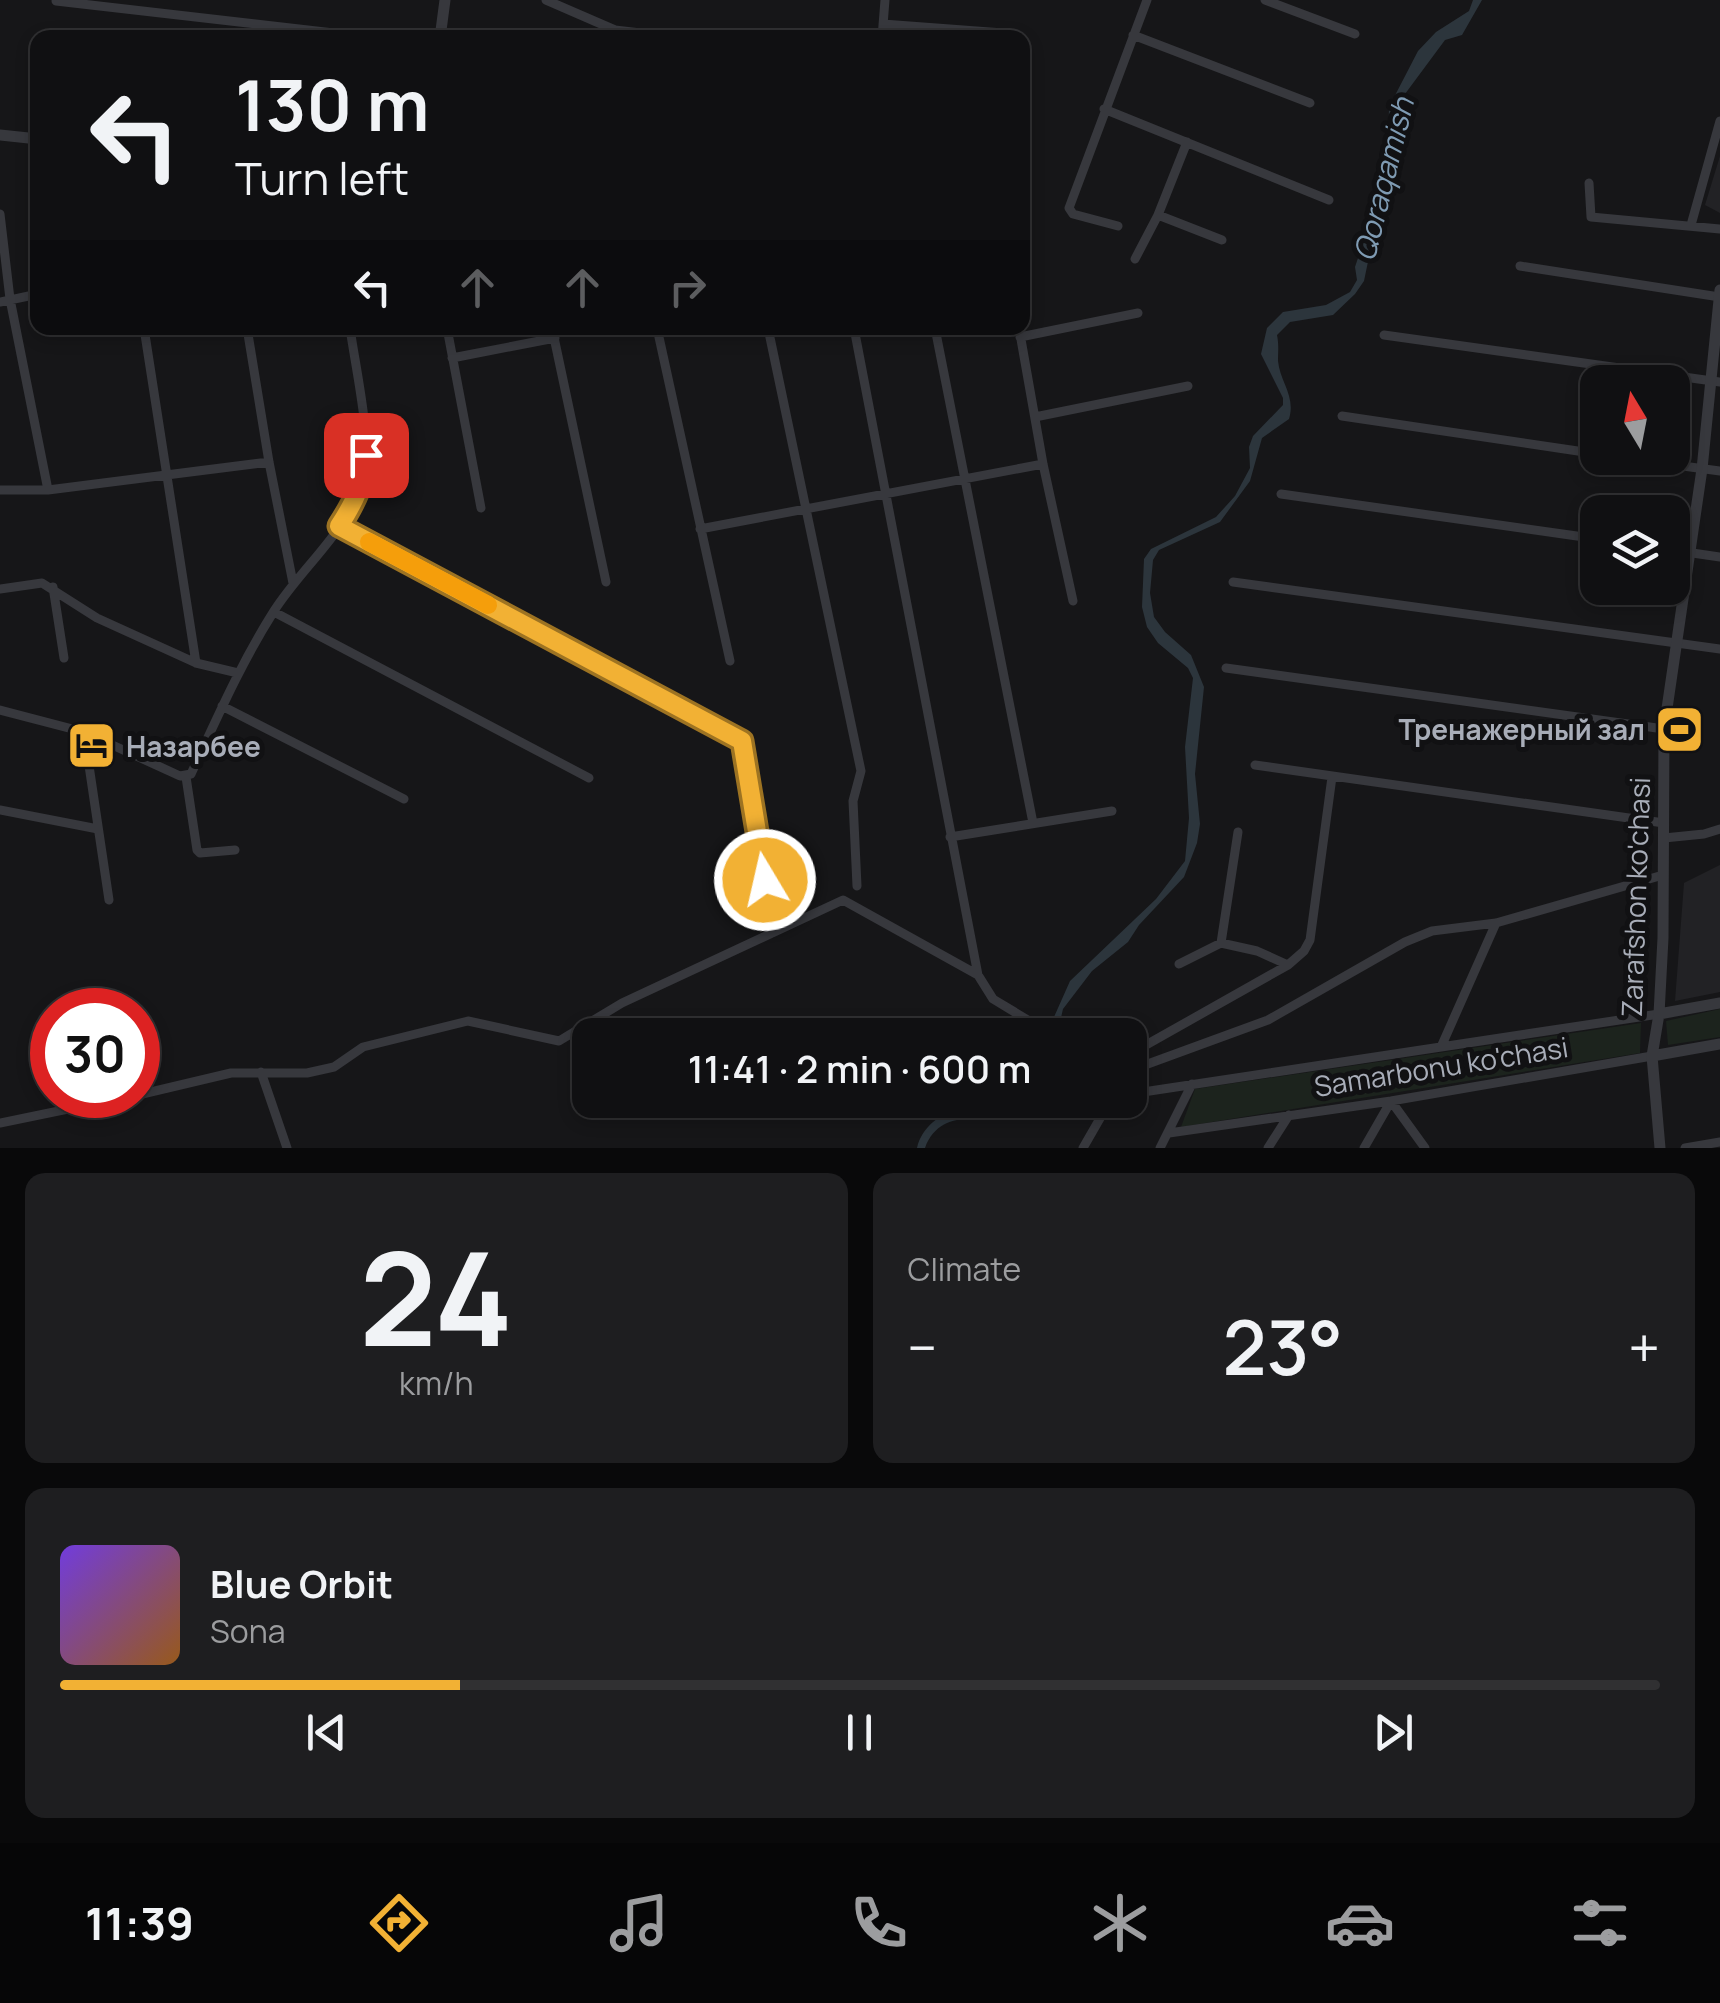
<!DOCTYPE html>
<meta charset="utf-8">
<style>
body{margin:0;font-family:Manrope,sans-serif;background:#1e1e20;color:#f1f3f6;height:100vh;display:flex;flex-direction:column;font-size:38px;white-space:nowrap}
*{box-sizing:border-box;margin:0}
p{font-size:32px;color:#9c9d9f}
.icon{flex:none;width:55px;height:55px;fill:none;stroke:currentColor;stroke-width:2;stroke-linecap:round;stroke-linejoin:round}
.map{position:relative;height:1148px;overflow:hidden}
.panel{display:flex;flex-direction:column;gap:25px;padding:25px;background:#09090a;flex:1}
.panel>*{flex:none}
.guide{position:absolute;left:30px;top:30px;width:1000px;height:305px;border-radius:20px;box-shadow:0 5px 15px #0003,0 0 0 2px #303032;background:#101012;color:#f1f3f6;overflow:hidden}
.needle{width:65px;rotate:350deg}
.fabs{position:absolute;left:1580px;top:365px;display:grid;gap:20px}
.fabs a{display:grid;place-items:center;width:110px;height:110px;border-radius:20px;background:#101012;box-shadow:0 5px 15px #0003,0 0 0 2px #303032;font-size:50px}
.speed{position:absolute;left:30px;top:988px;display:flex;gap:20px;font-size:50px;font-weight:700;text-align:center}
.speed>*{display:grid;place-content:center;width:130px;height:130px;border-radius:50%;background:#101012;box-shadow:0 5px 15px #0003,0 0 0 2px #303032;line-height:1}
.speed .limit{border:15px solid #d22;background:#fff;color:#111}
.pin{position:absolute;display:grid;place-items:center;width:85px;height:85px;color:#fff;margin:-42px;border-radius:20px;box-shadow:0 5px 15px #0006}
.me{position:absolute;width:110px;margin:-55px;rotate:351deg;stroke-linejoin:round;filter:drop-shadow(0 0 8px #0008)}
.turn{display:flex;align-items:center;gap:35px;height:210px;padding:0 40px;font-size:45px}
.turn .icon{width:130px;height:130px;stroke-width:2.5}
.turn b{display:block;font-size:70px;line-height:85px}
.lanes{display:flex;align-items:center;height:95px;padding:0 40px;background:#0003;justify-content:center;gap:50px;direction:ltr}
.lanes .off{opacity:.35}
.big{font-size:75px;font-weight:600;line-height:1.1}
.panel .tile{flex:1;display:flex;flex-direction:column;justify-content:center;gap:15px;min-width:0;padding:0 35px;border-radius:20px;background:#1e1e20}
.panel .dial{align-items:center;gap:0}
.dial b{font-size:130px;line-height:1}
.song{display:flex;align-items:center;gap:30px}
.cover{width:120px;height:120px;border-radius:15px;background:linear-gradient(135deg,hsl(260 70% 55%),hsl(30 70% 35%))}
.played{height:10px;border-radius:5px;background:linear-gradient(90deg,#f2b134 25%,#303032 25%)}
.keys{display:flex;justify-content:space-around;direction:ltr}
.heat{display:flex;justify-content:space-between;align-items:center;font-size:55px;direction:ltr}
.panel .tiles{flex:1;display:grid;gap:25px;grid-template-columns:1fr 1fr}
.tile:last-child{grid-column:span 2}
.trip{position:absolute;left:572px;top:1018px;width:575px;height:100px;border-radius:20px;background:#101012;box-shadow:0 5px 15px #0003,0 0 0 2px #303032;font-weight:600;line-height:100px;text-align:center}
.menu{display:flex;height:160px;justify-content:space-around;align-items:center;background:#060607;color:#9c9d9f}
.menu .icon{width:70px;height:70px}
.menu .active{color:#f2b134}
.menu b{font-size:45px;color:#f1f3f6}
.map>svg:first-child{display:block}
.built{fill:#222225}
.green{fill:#1c231d}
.water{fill:#2c353c}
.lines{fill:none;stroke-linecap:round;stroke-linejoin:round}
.minor{stroke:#37383d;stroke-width:9}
.tertiary{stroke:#37383d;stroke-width:11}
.route-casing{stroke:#9d7322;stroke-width:25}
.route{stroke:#f2b134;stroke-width:18}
.slow{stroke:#f59e0b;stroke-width:18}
.labels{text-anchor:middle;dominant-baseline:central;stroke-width:10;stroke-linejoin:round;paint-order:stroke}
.poi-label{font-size:28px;font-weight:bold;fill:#a8adb8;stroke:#111113;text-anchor:end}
.street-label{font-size:28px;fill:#a8adb8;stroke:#111113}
.water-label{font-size:30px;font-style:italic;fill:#7f9bb3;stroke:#111113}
</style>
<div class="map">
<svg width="1720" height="1148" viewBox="0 0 1720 1148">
<rect width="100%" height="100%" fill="#161618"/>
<!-- built -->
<path class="built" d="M1720,156V213L1705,205Z
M1720,865V992L1675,1001L1684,883Z"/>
<!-- green -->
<path class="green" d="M1720,1009V1037L1668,1045L1666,1021Z
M1641,1023L1640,1053L1181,1127L1195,1089Z"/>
<!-- water -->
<path class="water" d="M1473,0H1482L1462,35L1445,40L1405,94L1399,110L1390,173L1384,191L1378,239L1370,252L1364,281L1355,294L1333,315L1290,322L1277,335C1279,345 1278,351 1278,361C1280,382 1296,396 1289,419L1262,438L1250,481L1220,522L1159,550L1153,560L1150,593L1154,617L1165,632L1191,655L1204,687L1195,774L1200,824L1197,843L1184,877L1139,925L1128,942L1092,971L1063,1009L1057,1035H1046L1070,981L1156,899L1185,861L1189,818L1185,747L1193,678L1188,668L1158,643L1147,627L1142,607L1144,559L1151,549L1216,517L1235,496L1250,468L1249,447L1253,436L1283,405V398L1261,354L1267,328L1283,312L1326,305L1350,292L1357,280L1355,267L1363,243L1370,237L1375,223L1376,195L1388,150L1389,107L1418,51L1436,32L1469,11Z
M1022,1100C1000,1134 944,1098 925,1148H917C928,1105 985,1100 1022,1100Z"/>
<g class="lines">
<!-- minor -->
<path class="minor" d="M546,0L615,30L683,38
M1265,0L1355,34
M56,1L377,38
M883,24L1003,33
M1133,35L1310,103
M882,38L885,0
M1104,109L1329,200
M1187,142L1158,215L1222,240
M1589,183L1591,217L1720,229
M0,214L10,299L48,490
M1691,225L1720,121
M1118,226L1073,214L1069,208L1147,0
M1135,259L1158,215
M1520,266L1720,297
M0,302L38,294
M144,328L196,663
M247,328L269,462L293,583
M447,328L481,508
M552,328L606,582
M657,328L730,661
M768,328L861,771L853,801L857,886
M854,328L978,975
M935,328L1033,823
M1019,328L1043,464L1073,601
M1384,335L1720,382
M1020,337L1138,313
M452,358L555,338
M1342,416L1598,454
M1035,417L1188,386
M1624,458L1720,471
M0,490H48L269,462
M1281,494L1598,539
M339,526L742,741L772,933
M700,529L1043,464
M1672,550L1720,557
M1233,582L1720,649
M53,587L64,658
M0,589L42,583L97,618L196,663L238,673
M274,612L589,778
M1226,668L1664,729
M222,706L404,799
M0,710L84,732L180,776L191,774C217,718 241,663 274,611C302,567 349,530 364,479C373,445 355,365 350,328
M84,732L109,900
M1255,765L1664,823
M186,777L197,850L200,853L235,850
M0,810L98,829
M950,837L1112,811
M1664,838L1704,834L1720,829
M1221,943L1238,832
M1179,964L1221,943L1257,951L1288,965
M1441,1047L1496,923
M1130,1054L1288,965L1304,951L1310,940L1332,777
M261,1072L287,1148
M1130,1078L1145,1065L1268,1020L1405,942L1432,931L1496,923L1663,875
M1130,1094L1659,1014
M138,1095L231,1073H307L334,1067L363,1047L468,1021L559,1041L622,1003L843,900L978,975L993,999L1031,1022
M0,1123L136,1095
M1169,1133L1391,1101L1652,1056
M1083,1148L1110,1101L1114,1100
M1160,1148L1192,1084
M1268,1148L1289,1115
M1364,1148L1391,1101L1425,1148
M1685,1148L1720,1142"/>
<!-- tertiary -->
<path class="tertiary" d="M440,38L445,0
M0,135L38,139
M1659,1014L1720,1003
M1652,1056L1720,1044
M1660,1148L1652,1056L1659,1014L1663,938L1664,729L1702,469L1720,290"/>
</g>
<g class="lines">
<defs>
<path id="route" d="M366,455C364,483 354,503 339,526L742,741L765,880"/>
</defs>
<!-- route casing -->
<use href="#route" class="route-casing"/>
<!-- route -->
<use href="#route" class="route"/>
<!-- slow -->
<path class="slow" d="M369,542L488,605"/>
</g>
<!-- icons -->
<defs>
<symbol id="stadium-square" viewBox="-11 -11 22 22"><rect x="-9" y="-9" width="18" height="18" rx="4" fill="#f2b134" stroke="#111113"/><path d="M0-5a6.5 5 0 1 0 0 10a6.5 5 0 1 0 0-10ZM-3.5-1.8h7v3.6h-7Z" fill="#111"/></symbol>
<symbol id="hotel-square" viewBox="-11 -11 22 22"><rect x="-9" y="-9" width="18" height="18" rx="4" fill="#f2b134" stroke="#111113"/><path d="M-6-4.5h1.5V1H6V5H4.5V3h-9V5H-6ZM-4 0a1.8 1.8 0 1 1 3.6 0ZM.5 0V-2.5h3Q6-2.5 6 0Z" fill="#111"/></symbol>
</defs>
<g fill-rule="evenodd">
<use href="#stadium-square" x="1652" y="702" width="55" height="55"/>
<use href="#hotel-square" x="64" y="718" width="55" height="55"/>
</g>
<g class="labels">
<!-- poi labels -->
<g class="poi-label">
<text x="1645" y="729">Тренажерный зал</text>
<text x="126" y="746" text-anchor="start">Назарбее</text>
</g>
<!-- street labels -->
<g class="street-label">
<text transform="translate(1635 897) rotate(-88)">Zarafshon ko'chasi</text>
<text transform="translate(1441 1066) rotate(-9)">Samarbonu ko'chasi</text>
</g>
<!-- water labels -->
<g class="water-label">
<text transform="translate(1383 179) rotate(-76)">Qoraqamish</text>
</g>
</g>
</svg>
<div class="fabs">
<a><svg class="needle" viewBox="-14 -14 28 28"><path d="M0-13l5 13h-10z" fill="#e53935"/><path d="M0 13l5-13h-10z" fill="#9c9d9f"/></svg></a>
<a><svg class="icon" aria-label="layers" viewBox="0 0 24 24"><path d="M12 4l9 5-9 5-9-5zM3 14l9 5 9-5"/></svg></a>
</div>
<div class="speed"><div class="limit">30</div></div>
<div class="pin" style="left:366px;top:455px;background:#d93025"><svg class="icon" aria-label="arrive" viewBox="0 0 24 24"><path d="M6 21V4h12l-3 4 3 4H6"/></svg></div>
<svg class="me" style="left:765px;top:880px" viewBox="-20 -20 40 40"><circle r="17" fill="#f2b134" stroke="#fff" stroke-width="3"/><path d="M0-11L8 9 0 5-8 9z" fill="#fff"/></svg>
<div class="trip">11:41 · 2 min · 600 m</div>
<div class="guide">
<div class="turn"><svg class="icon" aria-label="left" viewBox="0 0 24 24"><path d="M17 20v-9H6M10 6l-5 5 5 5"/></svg><div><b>130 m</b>Turn left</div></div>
<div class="lanes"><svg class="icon" aria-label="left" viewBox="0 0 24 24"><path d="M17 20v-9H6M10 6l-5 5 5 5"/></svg><svg class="icon off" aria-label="ahead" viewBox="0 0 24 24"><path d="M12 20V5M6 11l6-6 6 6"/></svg><svg class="icon off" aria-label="ahead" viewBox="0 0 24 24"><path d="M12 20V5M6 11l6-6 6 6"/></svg><svg class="icon off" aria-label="right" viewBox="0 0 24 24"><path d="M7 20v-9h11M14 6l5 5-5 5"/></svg></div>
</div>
</div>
<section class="panel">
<div class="tiles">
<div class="tile dial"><b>24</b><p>km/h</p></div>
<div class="tile"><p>Climate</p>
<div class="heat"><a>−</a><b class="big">23°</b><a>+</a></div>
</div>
<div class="tile">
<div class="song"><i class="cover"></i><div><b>Blue Orbit</b><p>Sona</p></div></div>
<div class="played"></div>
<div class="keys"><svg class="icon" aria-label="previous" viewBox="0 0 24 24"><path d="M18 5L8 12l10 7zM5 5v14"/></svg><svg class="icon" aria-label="pause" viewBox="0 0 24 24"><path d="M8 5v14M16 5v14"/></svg><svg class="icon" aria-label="next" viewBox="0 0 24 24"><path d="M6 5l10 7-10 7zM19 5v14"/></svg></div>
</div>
</div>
</section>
<nav class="menu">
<b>11:39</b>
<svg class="icon active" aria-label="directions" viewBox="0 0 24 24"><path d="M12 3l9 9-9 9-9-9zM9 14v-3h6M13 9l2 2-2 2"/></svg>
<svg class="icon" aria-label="music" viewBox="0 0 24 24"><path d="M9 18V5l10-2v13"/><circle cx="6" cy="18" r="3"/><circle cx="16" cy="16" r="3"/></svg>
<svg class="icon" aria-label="phone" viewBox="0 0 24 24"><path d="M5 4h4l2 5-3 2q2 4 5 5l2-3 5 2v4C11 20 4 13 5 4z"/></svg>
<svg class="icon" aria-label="climate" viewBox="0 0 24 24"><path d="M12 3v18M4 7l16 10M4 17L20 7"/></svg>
<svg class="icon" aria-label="car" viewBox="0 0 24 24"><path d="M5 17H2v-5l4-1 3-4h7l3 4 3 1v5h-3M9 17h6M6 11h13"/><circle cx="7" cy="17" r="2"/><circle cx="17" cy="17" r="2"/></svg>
<svg class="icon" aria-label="filters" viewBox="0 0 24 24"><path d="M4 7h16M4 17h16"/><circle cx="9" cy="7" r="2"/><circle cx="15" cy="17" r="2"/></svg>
</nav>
